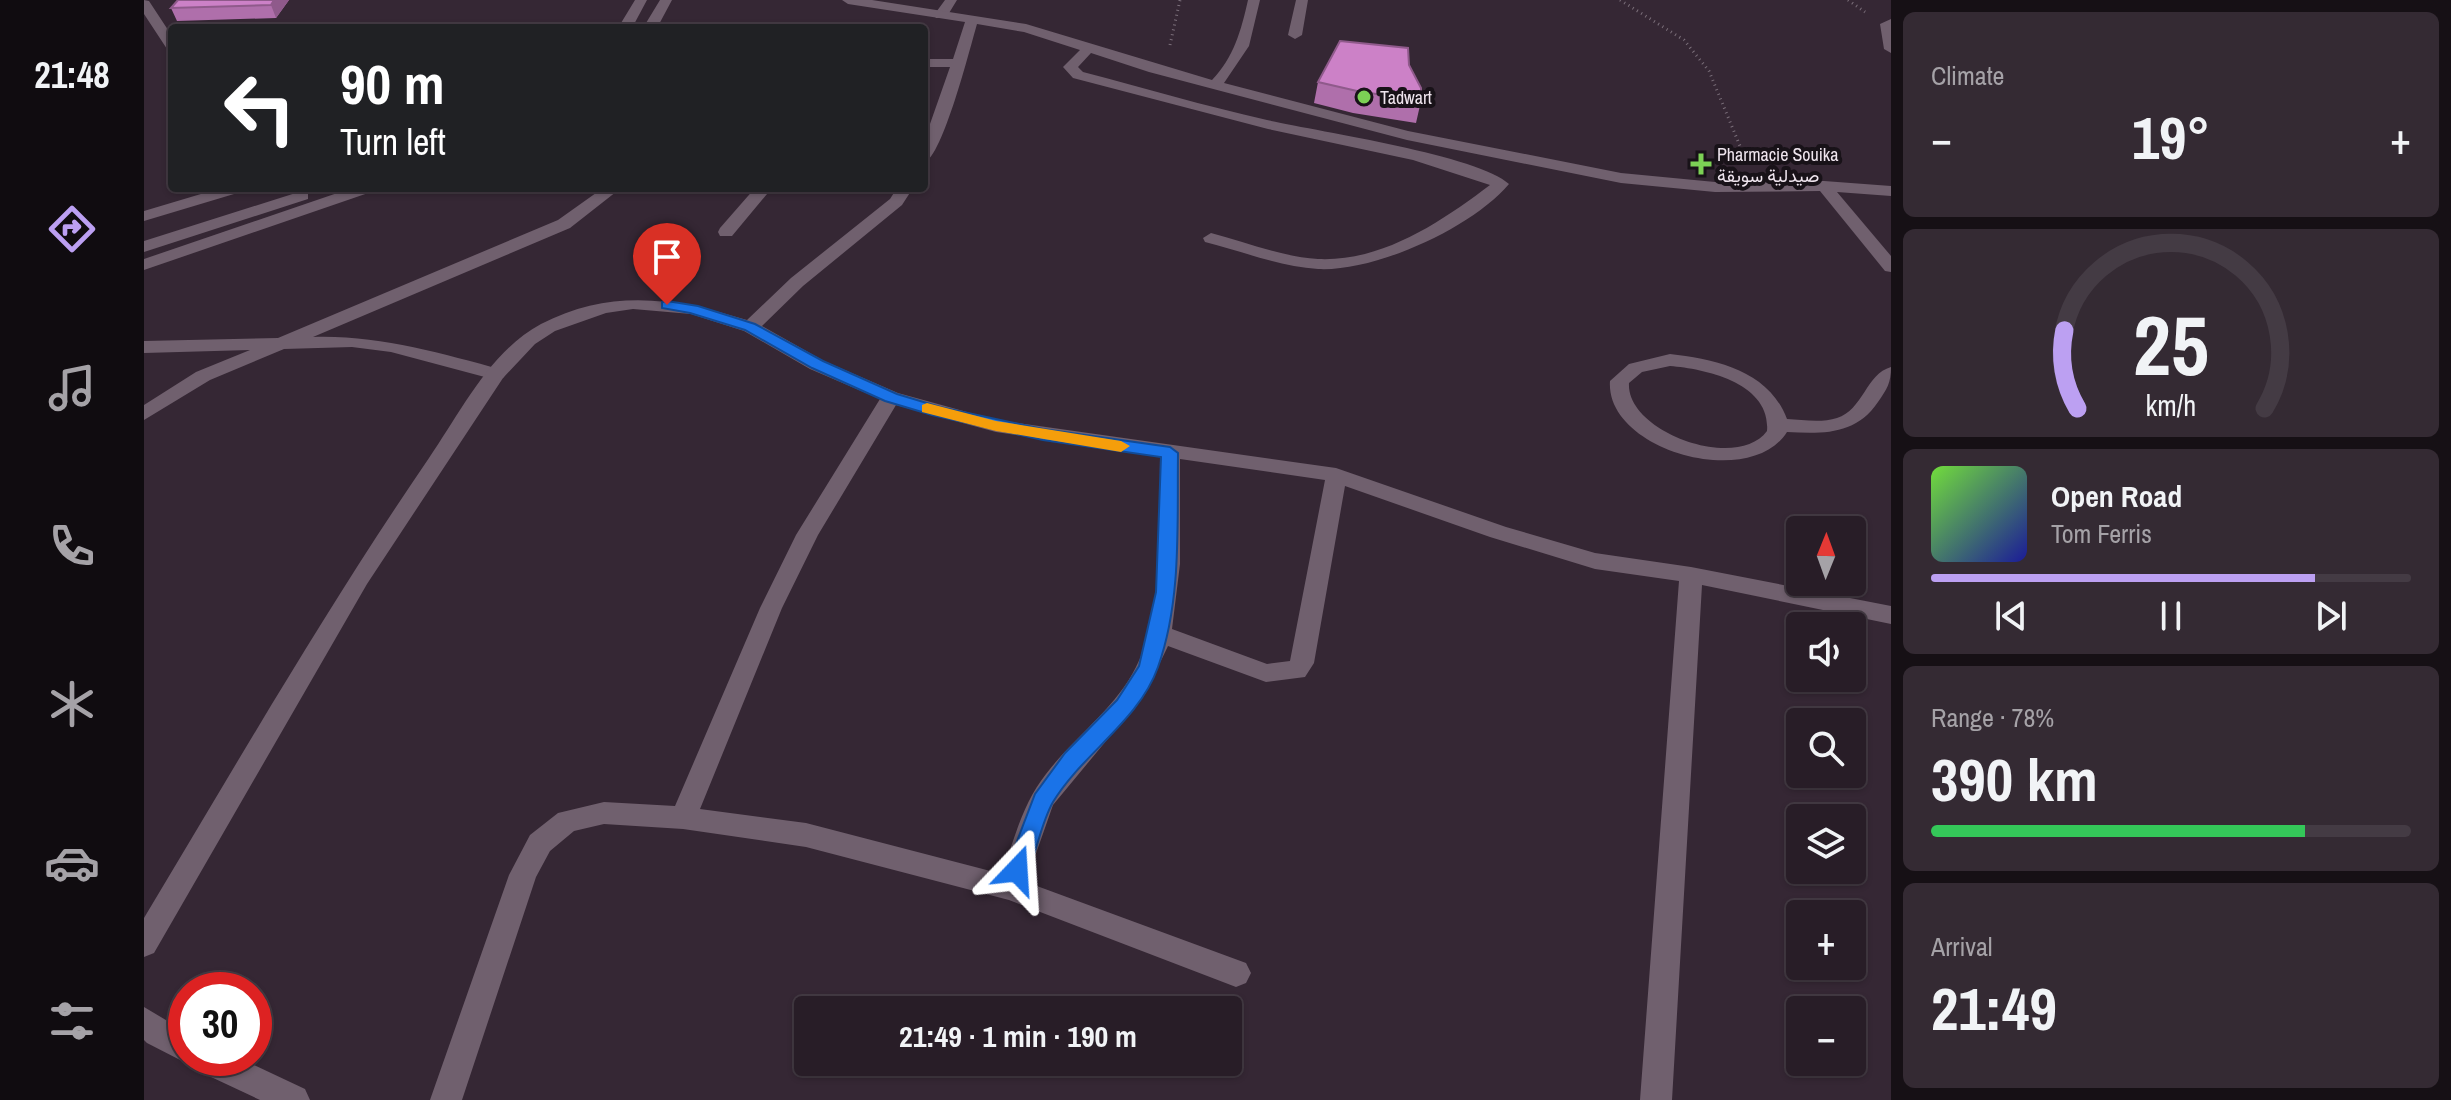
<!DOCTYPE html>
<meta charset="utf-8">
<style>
body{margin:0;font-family:"Archivo Narrow",Vazirmatn,sans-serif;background:#342a33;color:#f1f3f6;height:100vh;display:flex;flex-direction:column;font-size:30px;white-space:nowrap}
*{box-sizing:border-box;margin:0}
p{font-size:26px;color:#a5a2a7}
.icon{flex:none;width:44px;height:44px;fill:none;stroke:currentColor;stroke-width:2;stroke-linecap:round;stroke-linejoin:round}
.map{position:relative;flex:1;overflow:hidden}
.side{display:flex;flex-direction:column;gap:12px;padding:12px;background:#161015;width:560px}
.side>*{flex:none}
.guide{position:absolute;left:24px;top:24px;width:760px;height:168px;border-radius:8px;box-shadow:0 2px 6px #0004,0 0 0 2px #443b44;background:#202124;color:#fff;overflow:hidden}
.needle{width:52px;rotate:1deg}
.tools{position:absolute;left:1642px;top:516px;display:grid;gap:16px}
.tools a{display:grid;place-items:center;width:80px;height:80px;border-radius:8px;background:#281d27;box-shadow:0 2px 6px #0004,0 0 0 2px #443b44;font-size:40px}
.speed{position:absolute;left:24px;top:972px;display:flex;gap:16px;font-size:40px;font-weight:700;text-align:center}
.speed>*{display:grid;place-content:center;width:104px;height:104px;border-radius:50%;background:#281d27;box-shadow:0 2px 6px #0004,0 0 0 2px #443b44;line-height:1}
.speed .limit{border:12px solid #d22;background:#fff;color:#111}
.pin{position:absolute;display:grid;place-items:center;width:68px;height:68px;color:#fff;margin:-82px -34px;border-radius:50% 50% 50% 0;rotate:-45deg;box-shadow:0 0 8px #0007}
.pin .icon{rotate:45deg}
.me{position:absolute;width:88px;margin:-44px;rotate:20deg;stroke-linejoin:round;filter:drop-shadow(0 0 6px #0008)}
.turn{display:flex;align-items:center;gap:28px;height:168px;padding:0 40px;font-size:36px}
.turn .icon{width:104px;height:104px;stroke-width:2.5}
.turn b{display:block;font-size:56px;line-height:68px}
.big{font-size:60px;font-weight:800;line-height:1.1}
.side .card{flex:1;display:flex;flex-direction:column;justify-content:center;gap:12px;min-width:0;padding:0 28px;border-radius:12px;background:#342a33}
.side .dial{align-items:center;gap:0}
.dial svg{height:208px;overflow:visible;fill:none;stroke:#443b44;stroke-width:7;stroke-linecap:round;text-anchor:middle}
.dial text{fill:#f1f3f6;stroke:none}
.song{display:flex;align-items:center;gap:24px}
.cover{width:96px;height:96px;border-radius:12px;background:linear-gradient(135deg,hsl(100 70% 55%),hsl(240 70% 35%))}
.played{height:8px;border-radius:4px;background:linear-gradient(90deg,#bca0f2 80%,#443b44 80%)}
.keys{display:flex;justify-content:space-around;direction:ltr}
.heat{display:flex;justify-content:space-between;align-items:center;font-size:44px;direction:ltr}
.charge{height:12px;border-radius:6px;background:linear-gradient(90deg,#34c759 78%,#443b44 0)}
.trip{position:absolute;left:650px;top:996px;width:448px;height:80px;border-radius:8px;background:#281d27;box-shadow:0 2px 6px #0004,0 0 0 2px #443b44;font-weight:800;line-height:80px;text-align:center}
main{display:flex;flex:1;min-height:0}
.tab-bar{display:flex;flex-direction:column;width:144px;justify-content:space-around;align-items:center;background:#100c10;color:#a5a2a7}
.tab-bar .icon{width:56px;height:56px}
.tab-bar .on{color:#bca0f2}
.tab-bar b{font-size:36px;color:#f1f3f6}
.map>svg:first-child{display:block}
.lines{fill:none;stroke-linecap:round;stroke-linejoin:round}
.path{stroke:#7b6f7a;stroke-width:3;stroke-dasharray:1 4;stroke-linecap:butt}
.service{fill:#70606e;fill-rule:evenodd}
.minor{fill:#70606e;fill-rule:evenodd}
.wall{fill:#af6fab}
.shaded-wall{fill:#8f5a8b}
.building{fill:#cc81c7;stroke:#8f5a8b;stroke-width:2}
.route{fill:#1a73e8;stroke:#114b97;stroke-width:2}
.slow{fill:#f59e0b}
.poi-dot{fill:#7cd155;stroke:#181218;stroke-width:3}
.labels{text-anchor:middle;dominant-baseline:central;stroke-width:8;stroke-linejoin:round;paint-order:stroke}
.far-poi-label{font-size:18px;fill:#efe5ee;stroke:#181218;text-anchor:start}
</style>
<main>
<nav class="tab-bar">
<b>21:48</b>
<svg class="icon on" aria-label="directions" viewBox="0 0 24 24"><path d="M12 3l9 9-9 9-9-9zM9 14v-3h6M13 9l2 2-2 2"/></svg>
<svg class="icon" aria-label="music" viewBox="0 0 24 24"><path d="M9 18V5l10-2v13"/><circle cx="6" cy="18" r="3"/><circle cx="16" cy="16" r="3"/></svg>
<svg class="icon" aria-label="phone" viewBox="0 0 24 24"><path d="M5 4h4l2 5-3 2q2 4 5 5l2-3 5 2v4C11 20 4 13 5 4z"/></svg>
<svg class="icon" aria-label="climate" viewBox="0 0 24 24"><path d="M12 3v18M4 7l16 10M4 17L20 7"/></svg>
<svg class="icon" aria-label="car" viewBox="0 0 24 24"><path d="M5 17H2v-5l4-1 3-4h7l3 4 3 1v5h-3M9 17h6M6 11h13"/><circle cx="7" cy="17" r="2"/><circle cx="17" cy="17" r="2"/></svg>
<svg class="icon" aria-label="filters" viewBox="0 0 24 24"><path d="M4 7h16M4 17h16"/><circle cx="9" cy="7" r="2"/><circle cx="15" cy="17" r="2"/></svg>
</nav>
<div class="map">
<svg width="1747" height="1100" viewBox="0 0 1747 1100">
<rect width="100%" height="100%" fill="#352734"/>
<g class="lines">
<!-- path -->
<path class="path" d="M1476,0L1540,40L1565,71L1603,163
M1704,0L1721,12
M1026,45L1036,0"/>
<!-- service -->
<path class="service" d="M801,0H813L802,18H792L790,15Z
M1152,0H1164L1158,35L1151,39L1144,35Z
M459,188H477L426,228L169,337C235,335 295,353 359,370L362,374L359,378L352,380L247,352L208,347L140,349L66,380L0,420V405L52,372L106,350L0,353V341L134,338L414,220Z
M1526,354C1572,359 1625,371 1643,419C1659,420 1678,423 1693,418C1719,410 1722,374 1747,367C1747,383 1743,389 1734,402C1712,435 1679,434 1643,432C1606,491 1461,450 1466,381L1485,364ZM1526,366C1562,369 1627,383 1623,431C1593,472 1482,432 1485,383L1498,372Z"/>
<!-- minor -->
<path class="minor" d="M0,0L5,1L28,36V50L23,49L0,14Z
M491,0H503L488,28H474Z
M516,0H528L513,28H499Z
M698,0H728L882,24L1068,80C1090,57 1097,31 1104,0H1116L1105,46L1080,83L1264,131L1477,173L1571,182L1680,181L1747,186V196L1693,192L1747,256V272L1741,271L1676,191L1571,192L1477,183L1263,140L1005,72L947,53L934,67L939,72C1000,88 1061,106 1123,120C1171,131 1335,155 1365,184C1328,228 1231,272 1174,269C1136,267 1098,251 1061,242L1059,238L1067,233C1102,242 1138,257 1174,259C1238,262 1297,222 1346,185L1269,160L1124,129L929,78L919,67L936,50L880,32L833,24C826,48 799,156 780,163V141L806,67H780V59H809L821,22L704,4Z
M1747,19V53L1740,49L1736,24Z
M77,188H102L100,191L0,221V211Z
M208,188H232L230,191L0,270V259Z
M611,188H628L588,236H576L574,232L576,228Z
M753,188H769L758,205L659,286L618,326L680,361L754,393L852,420L1192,468L1362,527L1451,553L1547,567L1747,606V624L1558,585L1528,1100H1496L1535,581L1451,569L1346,537L1201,486L1170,663L1161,677L1122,682L1024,646L1001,694L909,805L882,882L1102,963L1107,973L1102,983L1092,987L865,900L662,847L539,829L460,824L430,831L406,851L392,877L318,1100H286L365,875L386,835L414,813L460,802L531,806L616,608L652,535L736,399L666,369L600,331L547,314L489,309L462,313L411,331L391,344L359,378L223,584L10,953L0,957V918C93,763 183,607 285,458C316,413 346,351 397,324C466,288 532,298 603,320L647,278L746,199ZM752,405L852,432L1016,456C1015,524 1023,605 992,667C972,708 930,737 902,774C879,803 870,839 858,874L662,823L556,809L638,608L674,535ZM1036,459L1181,480L1146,661L1123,664L1028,629L1036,564Z
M158,191L164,193V199L0,252V241Z
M0,1007L42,1032V1058H95L161,1089L166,1100H116L50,1069L47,1061L42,1063L3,1043L0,1040Z"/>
</g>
<!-- wall -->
<path class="wall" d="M145,0L132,18L33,21L27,8Z
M1265,65L1277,101L1272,123L1209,113L1170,103L1174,82Z"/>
<!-- shaded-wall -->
<path class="shaded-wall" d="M130,0H145L132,18L127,5Z"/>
<!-- building -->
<path class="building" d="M34,0H130L127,5L27,8Z
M1196,41L1264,48L1265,65L1277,88V101L1213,91L1174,82Z"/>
<!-- route -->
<path class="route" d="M523,301L554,306L611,324L679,361L753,394L796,407L899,429L1026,447L1034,453C1033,523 1038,600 1014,667C995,721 938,754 909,802C896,825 893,854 881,877L873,880L865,877L862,870L891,794L921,753L973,700L995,666L1012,592L1017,457L899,440L788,415L741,401L668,368L601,330L546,313L518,308V302Z"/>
<!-- slow -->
<path class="slow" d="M783,403L852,421L977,441L986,446L977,452L852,431L778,412V405Z"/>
<!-- markers -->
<g class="poi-dot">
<circle cx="1220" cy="97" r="8"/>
<path d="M1553 152h8v8h8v8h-8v8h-8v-8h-8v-8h8z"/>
</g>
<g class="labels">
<!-- far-poi labels -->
<g class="far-poi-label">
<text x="1236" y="97">Tadwart</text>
<text x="1573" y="154">Pharmacie Souika<tspan x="1573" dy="21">صيدلية سويقة</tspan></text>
</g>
</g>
</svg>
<div class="tools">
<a><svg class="needle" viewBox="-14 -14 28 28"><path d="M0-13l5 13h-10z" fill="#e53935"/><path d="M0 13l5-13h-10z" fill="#a5a2a7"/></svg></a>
<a><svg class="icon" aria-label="sound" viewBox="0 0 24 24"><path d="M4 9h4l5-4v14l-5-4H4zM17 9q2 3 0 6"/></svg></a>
<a><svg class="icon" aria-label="search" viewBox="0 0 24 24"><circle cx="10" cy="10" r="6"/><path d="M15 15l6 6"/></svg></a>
<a><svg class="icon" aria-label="layers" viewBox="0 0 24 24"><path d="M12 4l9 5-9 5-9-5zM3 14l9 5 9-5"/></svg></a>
<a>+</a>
<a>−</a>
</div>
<div class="speed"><div class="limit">30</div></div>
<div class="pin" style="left:523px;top:305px;background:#d93025"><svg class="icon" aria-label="arrive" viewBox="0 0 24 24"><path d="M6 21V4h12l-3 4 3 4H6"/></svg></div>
<svg class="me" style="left:873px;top:870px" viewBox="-20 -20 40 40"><path d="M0-17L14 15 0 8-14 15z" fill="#1a73e8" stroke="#fff" stroke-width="4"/></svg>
<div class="trip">21:49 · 1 min · 190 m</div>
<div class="guide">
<div class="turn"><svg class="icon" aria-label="left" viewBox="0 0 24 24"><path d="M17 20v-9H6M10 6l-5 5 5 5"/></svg><div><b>90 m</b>Turn left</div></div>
</div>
</div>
<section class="side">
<div class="card"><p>Climate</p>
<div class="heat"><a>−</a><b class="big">19°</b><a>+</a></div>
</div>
<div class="card dial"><svg viewBox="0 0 100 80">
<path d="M14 69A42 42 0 1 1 86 69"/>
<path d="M14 69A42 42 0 0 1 9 39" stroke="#bca0f2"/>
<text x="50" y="56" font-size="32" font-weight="700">25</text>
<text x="50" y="72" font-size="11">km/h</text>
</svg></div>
<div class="card">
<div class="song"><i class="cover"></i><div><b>Open Road</b><p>Tom Ferris</p></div></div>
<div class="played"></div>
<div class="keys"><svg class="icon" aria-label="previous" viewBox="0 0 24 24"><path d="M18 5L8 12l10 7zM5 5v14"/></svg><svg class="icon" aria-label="pause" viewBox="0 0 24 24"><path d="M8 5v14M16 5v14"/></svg><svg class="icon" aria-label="next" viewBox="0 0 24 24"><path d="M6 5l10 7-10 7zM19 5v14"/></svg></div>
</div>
<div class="card"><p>Range · 78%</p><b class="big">390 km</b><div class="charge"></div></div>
<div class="card"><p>Arrival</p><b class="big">21:49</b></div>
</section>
</main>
